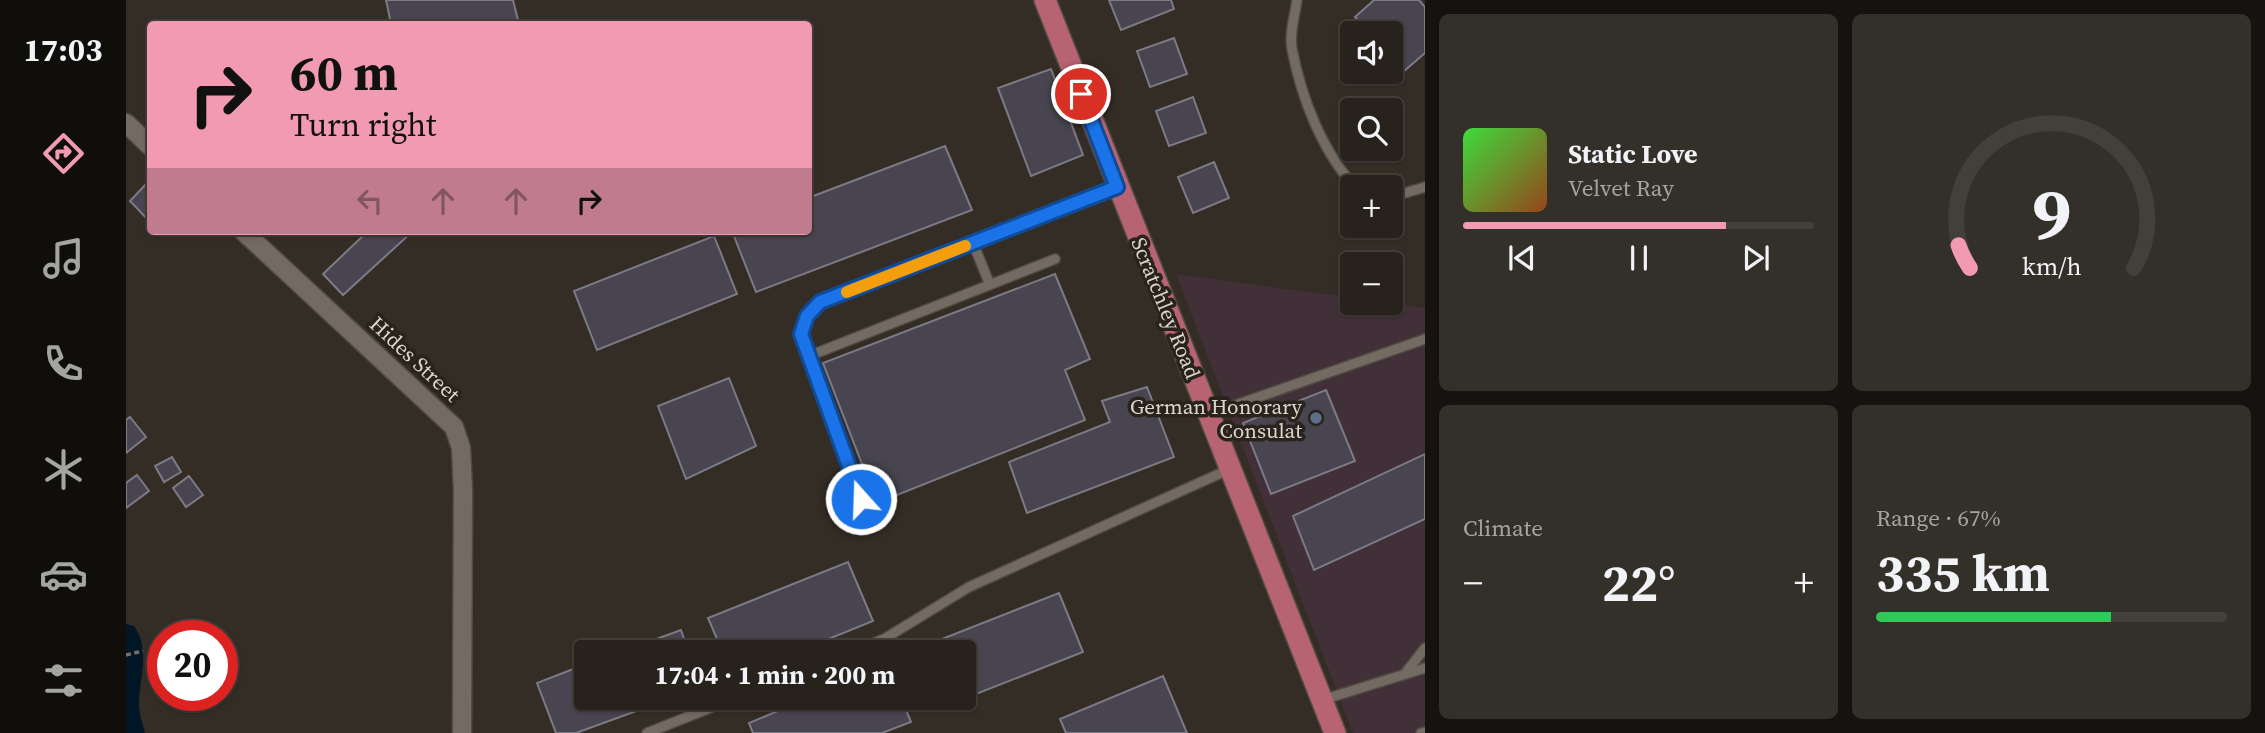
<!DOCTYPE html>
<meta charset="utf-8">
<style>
body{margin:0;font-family:"Source Serif 4",serif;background:#332f29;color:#f1f3f6;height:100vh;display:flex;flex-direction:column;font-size:26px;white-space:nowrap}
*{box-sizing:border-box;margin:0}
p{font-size:23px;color:#a4a4a3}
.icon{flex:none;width:38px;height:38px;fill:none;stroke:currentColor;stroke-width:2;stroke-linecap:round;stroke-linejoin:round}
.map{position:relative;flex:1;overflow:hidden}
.sheet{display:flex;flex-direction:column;gap:14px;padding:14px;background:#15130f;width:840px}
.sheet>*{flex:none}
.guide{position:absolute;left:21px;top:21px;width:665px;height:214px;border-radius:7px;box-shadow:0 2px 5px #0004,0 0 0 2px #433f3b;background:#f19ab2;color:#111;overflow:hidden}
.controls{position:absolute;left:1214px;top:21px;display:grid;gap:14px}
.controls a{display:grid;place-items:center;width:63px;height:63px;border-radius:7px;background:#27221c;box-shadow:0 2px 5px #0004,0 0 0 2px #433f3b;font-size:35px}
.speed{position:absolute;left:21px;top:620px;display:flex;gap:14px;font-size:35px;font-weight:700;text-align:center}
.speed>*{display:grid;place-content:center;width:91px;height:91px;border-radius:50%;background:#27221c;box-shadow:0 2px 5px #0004,0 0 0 2px #433f3b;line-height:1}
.speed .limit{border:10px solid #d22;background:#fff;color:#111}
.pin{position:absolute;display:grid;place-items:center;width:60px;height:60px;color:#fff;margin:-30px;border:4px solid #fff;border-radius:50%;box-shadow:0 2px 7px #0007}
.me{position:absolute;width:77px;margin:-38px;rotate:340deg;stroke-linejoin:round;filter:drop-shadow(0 0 5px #0008)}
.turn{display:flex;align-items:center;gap:24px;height:147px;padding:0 28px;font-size:32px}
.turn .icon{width:91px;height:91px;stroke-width:2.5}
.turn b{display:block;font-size:49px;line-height:60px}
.lanes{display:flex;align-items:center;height:66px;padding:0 28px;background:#0003;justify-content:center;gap:35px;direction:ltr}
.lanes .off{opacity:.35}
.big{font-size:52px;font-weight:700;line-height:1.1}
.sheet .card{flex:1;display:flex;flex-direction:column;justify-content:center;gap:10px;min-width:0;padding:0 24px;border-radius:10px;background:#332f29}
.sheet .dial{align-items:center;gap:0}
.dial svg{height:182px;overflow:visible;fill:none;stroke:#433f3b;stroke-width:7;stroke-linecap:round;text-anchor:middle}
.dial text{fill:#f1f3f6;stroke:none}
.song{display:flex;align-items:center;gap:21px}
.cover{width:84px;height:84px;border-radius:10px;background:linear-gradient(135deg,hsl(120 70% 55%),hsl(20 70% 35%))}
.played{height:7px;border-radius:4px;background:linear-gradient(90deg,#f19ab2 75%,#433f3b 75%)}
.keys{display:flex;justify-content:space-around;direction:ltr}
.heat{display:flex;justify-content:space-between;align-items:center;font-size:38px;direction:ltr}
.charge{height:10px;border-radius:5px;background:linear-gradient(90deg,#34c759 67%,#433f3b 0)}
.sheet .tiles{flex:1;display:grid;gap:14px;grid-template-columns:repeat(2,1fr)}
.trip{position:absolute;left:448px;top:640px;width:402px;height:70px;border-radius:7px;background:#27221c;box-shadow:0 2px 5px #0004,0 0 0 2px #433f3b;font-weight:700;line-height:70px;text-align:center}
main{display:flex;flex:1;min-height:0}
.dock{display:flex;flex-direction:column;width:126px;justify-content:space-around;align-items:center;background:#100e0b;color:#a4a4a3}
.dock .icon{width:49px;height:49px}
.dock .current{color:#f19ab2}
.dock b{font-size:32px;color:#f1f3f6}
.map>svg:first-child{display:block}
.industrial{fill:#423038}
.water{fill:#011627}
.building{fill:#484550;stroke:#7c7a85;stroke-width:2}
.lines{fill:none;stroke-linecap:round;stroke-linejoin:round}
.service-casing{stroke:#514b44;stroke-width:12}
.minor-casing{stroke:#514b44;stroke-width:21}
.primary-casing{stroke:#514b44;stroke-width:24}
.path{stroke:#77716a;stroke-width:3.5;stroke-dasharray:5 3.5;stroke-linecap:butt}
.service{stroke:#736b62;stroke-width:9}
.minor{stroke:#736b62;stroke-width:18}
.primary{stroke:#b76371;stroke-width:21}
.route-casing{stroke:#114b97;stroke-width:18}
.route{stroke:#1a73e8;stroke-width:12}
.slow{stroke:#f59e0b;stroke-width:12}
.service-dot{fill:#5c6f8a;stroke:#2a231b;stroke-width:2.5}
.labels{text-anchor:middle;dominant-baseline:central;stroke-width:7;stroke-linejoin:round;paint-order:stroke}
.street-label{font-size:21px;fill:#dad5d0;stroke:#2a231b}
.poi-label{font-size:21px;fill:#dad5d0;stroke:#2a231b;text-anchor:end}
</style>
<main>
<nav class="dock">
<b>17:03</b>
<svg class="icon current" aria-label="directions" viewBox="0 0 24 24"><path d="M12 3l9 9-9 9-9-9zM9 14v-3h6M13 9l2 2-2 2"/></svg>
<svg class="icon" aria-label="music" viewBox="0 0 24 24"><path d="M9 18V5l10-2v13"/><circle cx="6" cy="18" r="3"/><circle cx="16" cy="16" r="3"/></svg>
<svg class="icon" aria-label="phone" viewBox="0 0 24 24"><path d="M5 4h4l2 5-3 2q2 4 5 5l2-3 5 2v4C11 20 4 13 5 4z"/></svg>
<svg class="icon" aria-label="climate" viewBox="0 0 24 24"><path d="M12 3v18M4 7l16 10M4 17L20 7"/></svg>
<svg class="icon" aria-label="car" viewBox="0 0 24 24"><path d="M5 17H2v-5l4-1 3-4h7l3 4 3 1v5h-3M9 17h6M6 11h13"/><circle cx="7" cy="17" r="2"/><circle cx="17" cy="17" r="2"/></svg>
<svg class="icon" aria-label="filters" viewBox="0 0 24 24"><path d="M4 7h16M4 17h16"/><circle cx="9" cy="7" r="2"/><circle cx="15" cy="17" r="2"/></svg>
</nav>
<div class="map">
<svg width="1299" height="733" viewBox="0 0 1299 733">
<rect width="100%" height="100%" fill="#342d25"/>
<!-- industrial -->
<path class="industrial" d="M1050,274L1227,298V303H1263L1299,308V733H1227Z"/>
<!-- water -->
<path class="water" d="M0,624L8,626C25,650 13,679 13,705C13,714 17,724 19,733H0Z"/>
<!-- building -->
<path class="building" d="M260,0H387L393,24H265Z
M983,0H1045L1048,9L995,30Z
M1248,0H1293L1299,7V53L1277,72L1265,58V33H1244L1229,17Z
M1048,38L1061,74L1024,87L1011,51Z
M925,69L957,155L905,176L872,88Z
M1067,97L1080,133L1043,146L1030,111Z
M819,146L846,210L630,292L606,231H682V198Z
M1088,162L1103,198L1067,213L1052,177Z
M21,183L24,186V222L4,201Z
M242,231L286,232L217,295L197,274Z
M588,236L611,294L471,350L448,291Z
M929,274L964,359L939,370L959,420L751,503L697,363Z
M603,378L630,446L560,479L532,406Z
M1021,387L1048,457L901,513L883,462L984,422L976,401Z
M1200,390L1229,461L1145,494L1117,423Z
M4,417L20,437L0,453V420Z
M1299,454V519L1188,570L1167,516Z
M46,457L55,472L38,482L29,466Z
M11,475L23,491L0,508V483Z
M63,476L77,495L60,507L47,488Z
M722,562L747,621L668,653H597L582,618Z
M933,593L957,652L817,707L813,698H838V653H795L793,648Z
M555,630L563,653H492Z
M460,664V698H546L450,733H430L411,683Z
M1037,676L1061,733H940L934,719Z
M683,698H775L785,722L756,733H627L623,723Z"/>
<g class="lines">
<defs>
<path id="service" d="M1171,0C1169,15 1163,34 1166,49C1175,97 1196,151 1229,187
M1265,197L1299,187
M847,243L864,285
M683,356L929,259
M1084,414L1299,339
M735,499L675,334L681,316L694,302L991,187
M724,653L758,639L843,587L1106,468
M1281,671L1299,648
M1196,700L1299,668
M521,733L609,698
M1295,733L1299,732"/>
<path id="minor" d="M0,123L24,146
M117,231L328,427L335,448L337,490L336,733"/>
<path id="primary" d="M919,0L1209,733"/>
</defs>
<!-- service casing -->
<use href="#service" class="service-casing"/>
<!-- minor casing -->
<use href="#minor" class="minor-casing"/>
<!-- primary casing -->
<use href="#primary" class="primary-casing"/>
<!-- path -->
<path class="path" d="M0,655L17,651"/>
<!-- service -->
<use href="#service" class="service"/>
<!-- minor -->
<use href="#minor" class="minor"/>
<!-- primary -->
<use href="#primary" class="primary"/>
</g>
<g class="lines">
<defs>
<path id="route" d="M735,499L675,334L681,316L694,302L991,187L955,94"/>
</defs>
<!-- route casing -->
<use href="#route" class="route-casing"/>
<!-- route -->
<use href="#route" class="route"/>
<!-- slow -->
<path class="slow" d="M721,292L839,246"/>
</g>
<!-- markers -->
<circle class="service-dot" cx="1190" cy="418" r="7"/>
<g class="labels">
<!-- street labels -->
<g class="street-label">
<text transform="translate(1040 308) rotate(68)">Scratchley Road</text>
<text transform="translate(289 359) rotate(43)">Hides Street</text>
</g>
<!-- poi labels -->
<g class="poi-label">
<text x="1176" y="406">German Honorary<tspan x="1176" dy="24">Consulat</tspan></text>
</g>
</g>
</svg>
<div class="controls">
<a><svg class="icon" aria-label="sound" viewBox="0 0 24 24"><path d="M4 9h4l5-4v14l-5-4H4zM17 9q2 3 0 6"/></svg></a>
<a><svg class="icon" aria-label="search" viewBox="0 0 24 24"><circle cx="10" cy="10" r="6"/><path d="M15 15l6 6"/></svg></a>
<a>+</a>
<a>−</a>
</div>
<div class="speed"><div class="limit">20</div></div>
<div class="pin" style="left:955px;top:94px;background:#d93025"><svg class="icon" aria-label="arrive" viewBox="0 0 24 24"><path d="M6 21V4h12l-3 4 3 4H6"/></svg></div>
<svg class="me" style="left:735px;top:499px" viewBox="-20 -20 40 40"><circle r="17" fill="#1a73e8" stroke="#fff" stroke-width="3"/><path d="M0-11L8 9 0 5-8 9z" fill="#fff"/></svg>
<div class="trip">17:04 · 1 min · 200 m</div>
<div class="guide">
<div class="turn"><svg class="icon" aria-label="right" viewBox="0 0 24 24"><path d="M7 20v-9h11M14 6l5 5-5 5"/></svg><div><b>60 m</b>Turn right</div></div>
<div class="lanes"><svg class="icon off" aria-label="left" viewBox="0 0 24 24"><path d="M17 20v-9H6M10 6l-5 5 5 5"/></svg><svg class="icon off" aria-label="ahead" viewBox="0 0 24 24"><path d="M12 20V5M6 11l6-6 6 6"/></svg><svg class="icon off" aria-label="ahead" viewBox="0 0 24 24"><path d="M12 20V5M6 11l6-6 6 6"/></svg><svg class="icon" aria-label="right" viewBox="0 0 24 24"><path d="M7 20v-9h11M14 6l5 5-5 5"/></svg></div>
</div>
</div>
<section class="sheet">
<div class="tiles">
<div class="card">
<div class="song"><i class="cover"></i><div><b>Static Love</b><p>Velvet Ray</p></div></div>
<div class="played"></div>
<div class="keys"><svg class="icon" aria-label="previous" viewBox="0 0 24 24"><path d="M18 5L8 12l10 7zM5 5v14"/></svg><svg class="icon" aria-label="pause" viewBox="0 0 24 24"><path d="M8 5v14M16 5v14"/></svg><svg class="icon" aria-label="next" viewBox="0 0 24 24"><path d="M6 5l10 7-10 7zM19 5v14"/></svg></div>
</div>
<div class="card dial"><svg viewBox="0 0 100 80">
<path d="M14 69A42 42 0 1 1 86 69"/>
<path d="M14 69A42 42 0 0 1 9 59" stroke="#f19ab2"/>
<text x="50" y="56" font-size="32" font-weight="700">9</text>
<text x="50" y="72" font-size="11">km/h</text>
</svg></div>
<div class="card"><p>Climate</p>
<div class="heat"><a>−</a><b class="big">22°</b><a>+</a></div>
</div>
<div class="card"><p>Range · 67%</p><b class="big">335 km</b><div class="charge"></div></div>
</div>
</section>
</main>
